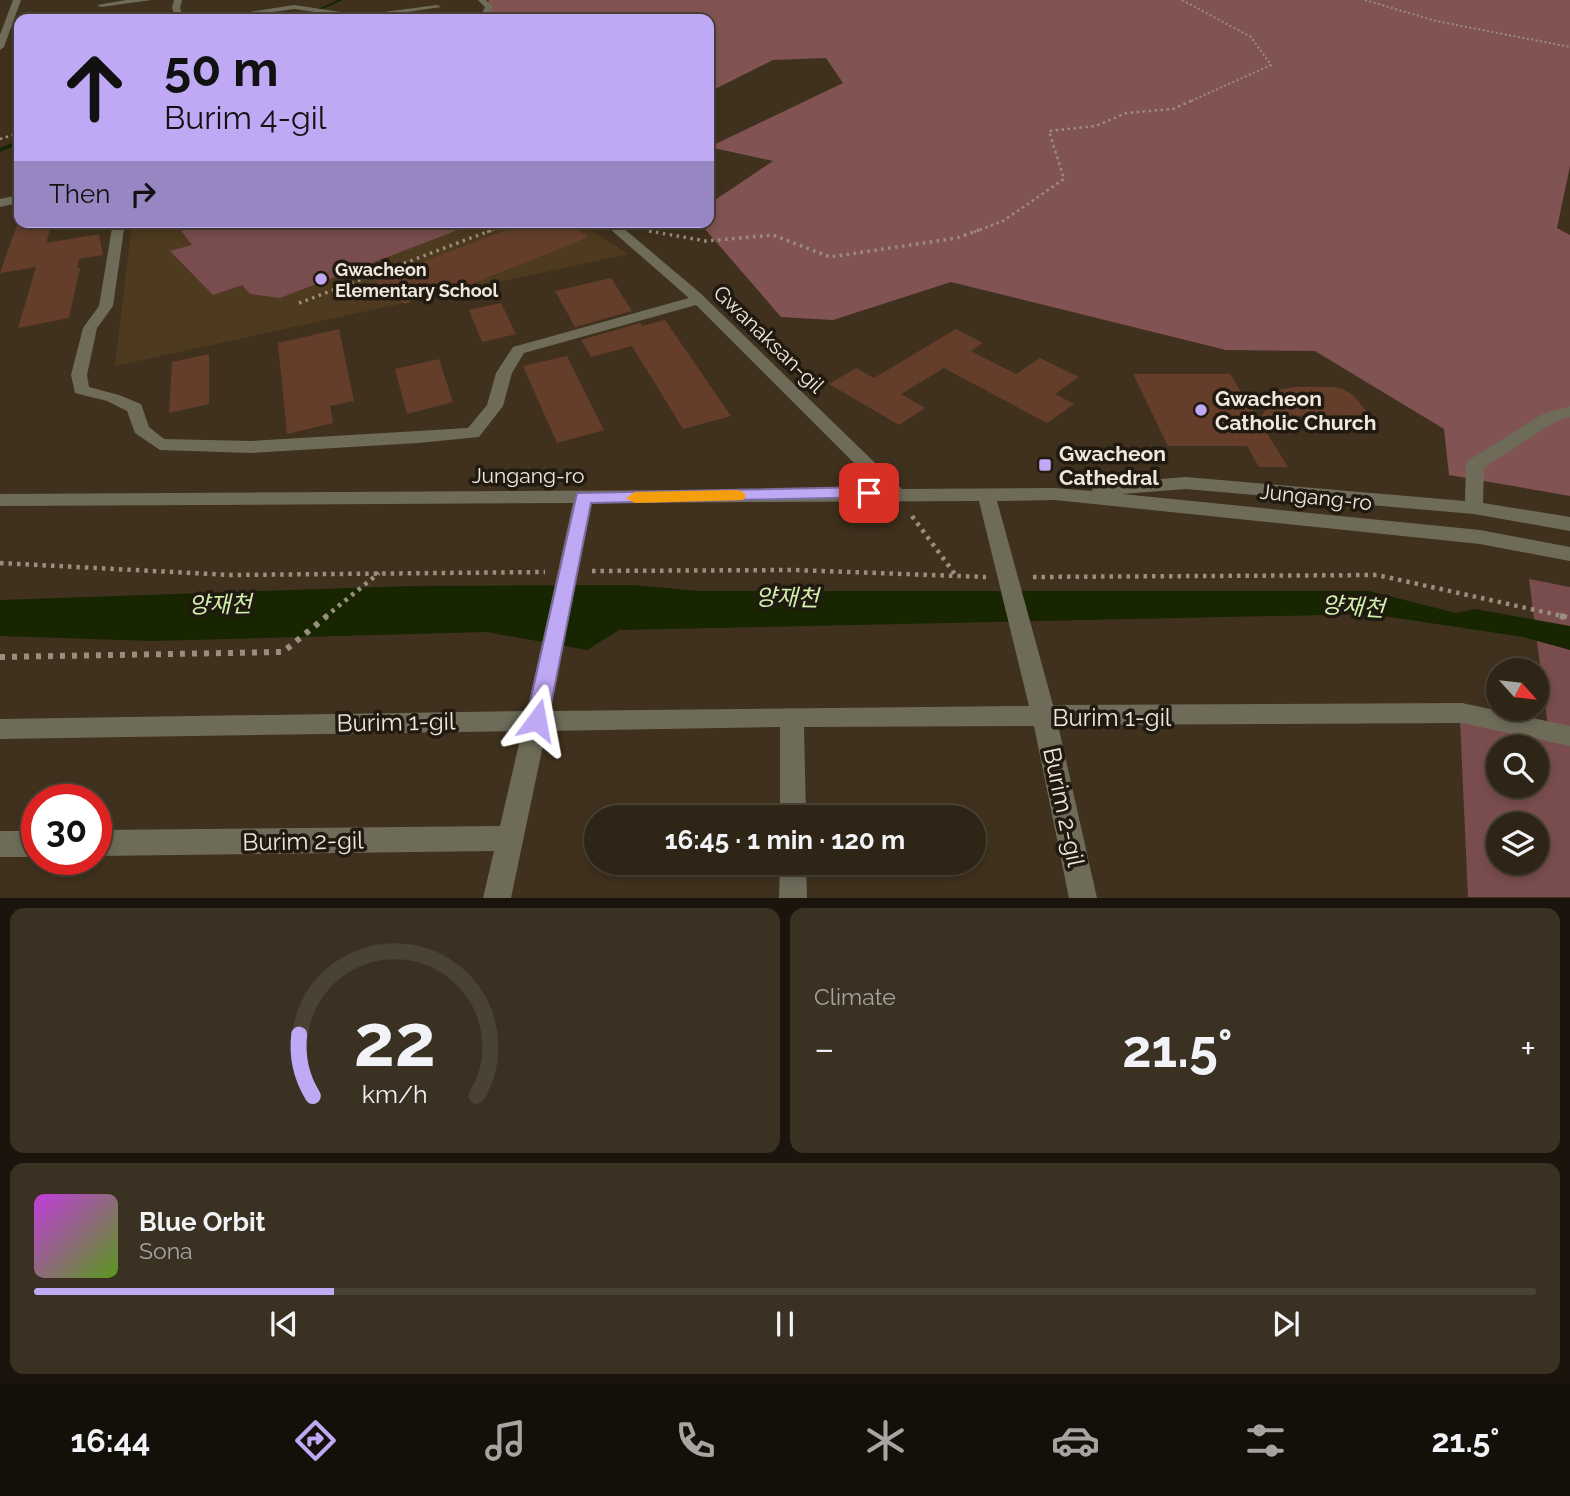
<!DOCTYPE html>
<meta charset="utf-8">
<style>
body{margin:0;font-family:Raleway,"Noto Sans KR",sans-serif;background:#3b3123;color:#f1f3f6;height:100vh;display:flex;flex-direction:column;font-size:26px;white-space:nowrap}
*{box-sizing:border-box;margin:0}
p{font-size:23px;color:#a7a5a1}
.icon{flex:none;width:38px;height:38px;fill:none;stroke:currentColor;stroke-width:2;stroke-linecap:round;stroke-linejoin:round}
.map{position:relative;height:898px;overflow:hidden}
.sheet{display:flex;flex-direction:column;gap:10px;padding:10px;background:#1a140c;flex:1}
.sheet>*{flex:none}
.hud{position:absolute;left:14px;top:14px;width:700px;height:214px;border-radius:14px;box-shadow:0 4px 10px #0003,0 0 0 2px #4a4235;background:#bfa8f4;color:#111;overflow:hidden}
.needle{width:46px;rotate:117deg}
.buttons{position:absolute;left:1486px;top:658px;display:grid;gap:14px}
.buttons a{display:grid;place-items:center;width:63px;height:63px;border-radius:50%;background:#2f2516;box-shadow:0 4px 10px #0003,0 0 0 2px #4a4235;font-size:35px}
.speed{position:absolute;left:21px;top:784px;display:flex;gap:14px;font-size:35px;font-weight:700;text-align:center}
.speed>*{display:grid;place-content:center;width:91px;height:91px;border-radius:50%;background:#2f2516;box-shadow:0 4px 10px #0003,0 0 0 2px #4a4235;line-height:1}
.speed .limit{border:10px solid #d22;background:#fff;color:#111}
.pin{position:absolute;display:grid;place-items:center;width:60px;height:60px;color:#fff;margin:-30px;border-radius:14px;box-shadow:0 4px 10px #0006}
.me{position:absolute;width:77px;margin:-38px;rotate:13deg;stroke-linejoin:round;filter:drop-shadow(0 0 5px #0008)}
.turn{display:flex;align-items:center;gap:24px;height:147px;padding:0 35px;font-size:32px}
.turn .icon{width:91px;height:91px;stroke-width:2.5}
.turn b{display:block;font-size:49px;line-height:60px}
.then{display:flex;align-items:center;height:66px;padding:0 35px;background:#0003;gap:14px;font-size:26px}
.big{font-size:52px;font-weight:700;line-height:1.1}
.sheet .card{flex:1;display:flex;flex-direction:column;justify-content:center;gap:10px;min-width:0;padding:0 24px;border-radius:14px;background:#3b3123}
.sheet .dial{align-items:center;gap:0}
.dial svg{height:182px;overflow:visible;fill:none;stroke:#4a4235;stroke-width:7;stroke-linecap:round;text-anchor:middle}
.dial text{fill:#f1f3f6;stroke:none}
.song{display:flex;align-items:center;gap:21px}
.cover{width:84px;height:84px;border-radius:10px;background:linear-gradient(135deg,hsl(290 70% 55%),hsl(90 70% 35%))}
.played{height:7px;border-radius:4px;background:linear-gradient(90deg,#bfa8f4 20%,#4a4235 20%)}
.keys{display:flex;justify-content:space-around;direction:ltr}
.heat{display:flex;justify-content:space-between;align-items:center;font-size:38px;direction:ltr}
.sheet .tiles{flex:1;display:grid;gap:10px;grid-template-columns:1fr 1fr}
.card:last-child{grid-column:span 2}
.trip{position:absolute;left:584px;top:805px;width:402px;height:70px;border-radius:35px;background:#2f2516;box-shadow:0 4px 10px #0003,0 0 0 2px #4a4235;font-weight:700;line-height:70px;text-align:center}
.menu{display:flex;height:112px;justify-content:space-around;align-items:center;background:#130f09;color:#a7a5a1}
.menu .icon{width:49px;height:49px}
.menu .selected{color:#bfa8f4}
.menu b{font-size:32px;color:#f1f3f6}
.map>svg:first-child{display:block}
.built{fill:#4d3a1f}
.green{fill:#794d4d;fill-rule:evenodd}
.forest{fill:#825353}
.water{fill:#172601}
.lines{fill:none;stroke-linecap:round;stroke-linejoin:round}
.stream{fill:#172601;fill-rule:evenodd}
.building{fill:#653e2b}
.path-far4{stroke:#9a8e7e;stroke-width:2;stroke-dasharray:2 2.5;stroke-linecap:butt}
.path-far3{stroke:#9a8e7e;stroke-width:2.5;stroke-dasharray:2.5 3.5;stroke-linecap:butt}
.path-far2{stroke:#9a8e7e;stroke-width:3.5;stroke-dasharray:2.5 4.5;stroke-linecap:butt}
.path-far1{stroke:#9a8e7e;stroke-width:4.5;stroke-dasharray:3.5 5;stroke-linecap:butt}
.path{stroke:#9a8e7e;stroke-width:6;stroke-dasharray:5 7;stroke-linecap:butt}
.minor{fill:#6e6c59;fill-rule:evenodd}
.route{fill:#bfa8f4;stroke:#7c6d9f;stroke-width:2}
.slow{fill:#f59e0b}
.poi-dot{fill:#bfa8f4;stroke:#211a11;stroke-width:2.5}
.labels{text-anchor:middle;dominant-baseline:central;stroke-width:7;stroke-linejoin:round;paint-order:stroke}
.far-poi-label{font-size:18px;font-weight:bold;fill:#f1e7db;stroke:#211a11;text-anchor:start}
.street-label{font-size:21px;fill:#f1e7db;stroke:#211a11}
.poi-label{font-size:21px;font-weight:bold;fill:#f1e7db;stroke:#211a11;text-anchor:start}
.water-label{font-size:23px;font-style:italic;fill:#d1f0ae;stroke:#211a11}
.near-street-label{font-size:24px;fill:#f1e7db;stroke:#211a11}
</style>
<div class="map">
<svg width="1570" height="898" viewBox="0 0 1570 898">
<rect width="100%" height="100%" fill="#3f311d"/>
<!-- built -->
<path class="built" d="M132,222H579L628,254L115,366Z"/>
<!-- green -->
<path class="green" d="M210,222H479L280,298L250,294L242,285L213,295L170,251L192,245L181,231Z
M1529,579L1570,587V897H1468L1460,720L1549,735ZM1498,747H1536V786H1498ZM1498,824H1536V863H1498Z"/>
<!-- forest -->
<path class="forest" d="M489,0H1570V166L1557,228L1570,235V496L1449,475L1444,429L1315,351L1226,350L951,282L833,320L781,317L699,222H709V204L773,161L709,147L843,83L826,58L773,60L709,92V19H482Z"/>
<!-- water -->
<path class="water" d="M633,585L699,591H1369L1456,613L1475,609L1570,626V650L1523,637L1370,614L619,630L587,650L487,632L152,641L0,636V600L411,586Z"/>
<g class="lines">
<!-- stream -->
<path class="stream" d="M338,0H343L300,19H295Z
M19,140V144L0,152V148Z"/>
</g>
<!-- building -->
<path class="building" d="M18,222H52L46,243L99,234L103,255L79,259L77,268H80L69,318L18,328L36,267L0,273Z
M527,222H564L589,237L461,288L458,282L405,304L374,281Z
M611,278L632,311L575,327L555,291Z
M501,303L516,334L482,342L469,310Z
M665,320L731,416L683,429L632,346L591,357L581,340L640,323L642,326Z
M339,329L354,401L330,406L333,423L287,434L278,343Z
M956,329L983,343L971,351L1016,374L1040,358L1079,377L1055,394L1074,404L1047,423L944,368L901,394L925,408L899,425L829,384L856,368L874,378Z
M209,354V404L169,413L172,362Z
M567,356L604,430L557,443L523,366Z
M439,359L453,402L407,414L395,369Z
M1133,374H1230L1288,467H1259L1247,446H1168Z
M1295,387H1334L1343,389L1353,395L1370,415L1262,416L1278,390Z"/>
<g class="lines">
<!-- path-far4 -->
<path class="path-far4" d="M1182,0L1251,37L1271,65L1189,102
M1365,0L1436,21L1570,47"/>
<!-- path-far3 -->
<path class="path-far3" d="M0,139L19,133
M649,231L654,232
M487,232L505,225L500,222
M974,232L1003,221L1064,179L1049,131L1096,126L1126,113L1173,109L1193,100"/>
<!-- path-far2 -->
<path class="path-far2" d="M649,231L706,241L773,235L830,257L957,238L979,230
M299,303L492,230"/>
<!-- path-far1 -->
<path class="path-far1" d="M912,516L957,577
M0,563L230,575L545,572
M592,571L794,570L986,577
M1033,577L1377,575L1567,617
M325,617L379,573"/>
<!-- path -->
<path class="path" d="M1560,616L1570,618
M0,657L283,652L327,616"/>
<!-- minor -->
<path class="minor" d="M13,0H21L4,47L0,50V35Z
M126,0H152L101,7L97,5Z
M174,0H182L180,8L184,19H176L172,8Z
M478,0H486L493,7L487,19H479L485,7Z
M294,5L361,15L437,5L441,7L362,19L294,9L225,19H206Z
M19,195V203L0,207V199Z
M113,222H125L113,306L97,328L87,375L89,387L119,395L141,404L149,427L164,439L251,441L468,428L487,405L496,373L513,347L689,298L602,222H616L699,292L902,489L1055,488L1092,491L1093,486L1100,484L1186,477L1465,501L1466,464L1469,460L1543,414L1570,406V417L1555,422L1484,467L1483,503L1570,517V531L1474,514L1186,489L1122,494L1480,530L1570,547V561L1480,544L1055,500L997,501L1053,705L1462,703L1570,726V746L1462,723L1058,725L1097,898H1069L1034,726L804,727L806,817H780V727L546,731L511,898H483L494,851L96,856V830L500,826L522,731L0,739V719L527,711L573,503L0,506V494L880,489L696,305L524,353L512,373L503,406L479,437L418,443L251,453L160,450L135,433L127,411L107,401L75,393L71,375L83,328L99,306ZM979,501L1029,706L550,711L592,503Z
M0,831H37V857H0Z
M780,863H806L807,898H779Z"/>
</g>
<!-- route -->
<path class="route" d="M869,487L877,493L875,497L591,503L548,720L545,726L537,729L530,726L526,720L577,493Z"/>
<!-- slow -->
<path class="slow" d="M737,490L743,492L746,496L743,500L635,503L626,498L635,492Z"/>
<!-- markers -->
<g class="poi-dot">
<circle cx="321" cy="279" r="7"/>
<circle cx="1201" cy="410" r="7"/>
<rect x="1038" y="458" width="14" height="14" rx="3.5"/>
</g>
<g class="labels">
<!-- far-poi labels -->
<g class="far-poi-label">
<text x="335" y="269">Gwacheon<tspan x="335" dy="21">Elementary School</tspan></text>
</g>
<!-- street labels -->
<g class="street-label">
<text transform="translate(769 339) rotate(44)">Gwanaksan-gil</text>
<text x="528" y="475">Jungang-ro</text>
<text transform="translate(1316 497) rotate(6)">Jungang-ro</text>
</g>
<!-- poi labels -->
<g class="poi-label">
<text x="1215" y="398">Gwacheon<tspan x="1215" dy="24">Catholic Church</tspan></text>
<text x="1059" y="453">Gwacheon<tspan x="1059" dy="24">Cathedral</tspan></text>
</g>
<!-- water labels -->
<g class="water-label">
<text transform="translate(787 597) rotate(1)">양재천</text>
<text transform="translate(220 604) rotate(-1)">양재천</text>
<text transform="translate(1353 606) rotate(4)">양재천</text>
</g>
<!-- near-street labels -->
<g class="near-street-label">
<text x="1112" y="717">Burim 1-gil</text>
<text transform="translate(396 722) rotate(-1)">Burim 1-gil</text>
<text transform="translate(1064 807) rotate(78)">Burim 2-gil</text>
<text transform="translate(303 841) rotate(-1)">Burim 2-gil</text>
</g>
</g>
</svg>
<div class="buttons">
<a><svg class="needle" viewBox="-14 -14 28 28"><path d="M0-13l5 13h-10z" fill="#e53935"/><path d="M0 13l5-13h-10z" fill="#a7a5a1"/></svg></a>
<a><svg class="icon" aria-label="search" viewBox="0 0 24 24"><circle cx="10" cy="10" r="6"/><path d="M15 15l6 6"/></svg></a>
<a><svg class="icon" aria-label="layers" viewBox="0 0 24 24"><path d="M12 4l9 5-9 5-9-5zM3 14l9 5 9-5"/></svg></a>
</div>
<div class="speed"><div class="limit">30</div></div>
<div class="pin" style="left:869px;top:493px;background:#d93025"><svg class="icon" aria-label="arrive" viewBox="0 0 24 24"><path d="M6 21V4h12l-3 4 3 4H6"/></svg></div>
<svg class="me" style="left:537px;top:720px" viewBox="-20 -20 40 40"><path d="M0-17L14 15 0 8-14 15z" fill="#bfa8f4" stroke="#fff" stroke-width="4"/></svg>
<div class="trip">16:45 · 1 min · 120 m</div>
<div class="hud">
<div class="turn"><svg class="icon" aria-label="ahead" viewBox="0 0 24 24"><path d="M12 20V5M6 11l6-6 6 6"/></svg><div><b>50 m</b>Burim 4-gil</div></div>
<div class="then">Then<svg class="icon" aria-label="right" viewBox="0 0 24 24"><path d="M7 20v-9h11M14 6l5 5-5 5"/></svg></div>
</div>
</div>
<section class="sheet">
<div class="tiles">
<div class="card dial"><svg viewBox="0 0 100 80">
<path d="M14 69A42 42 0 1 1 86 69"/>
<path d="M14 69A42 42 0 0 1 8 42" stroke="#bfa8f4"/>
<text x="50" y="56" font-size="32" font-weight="700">22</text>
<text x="50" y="72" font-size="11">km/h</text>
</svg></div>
<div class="card"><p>Climate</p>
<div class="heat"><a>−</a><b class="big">21.5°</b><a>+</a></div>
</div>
<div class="card">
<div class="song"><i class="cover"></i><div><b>Blue Orbit</b><p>Sona</p></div></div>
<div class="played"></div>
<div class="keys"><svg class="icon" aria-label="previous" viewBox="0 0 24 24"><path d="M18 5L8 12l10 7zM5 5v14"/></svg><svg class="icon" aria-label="pause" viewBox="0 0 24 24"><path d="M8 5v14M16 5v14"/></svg><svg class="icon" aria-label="next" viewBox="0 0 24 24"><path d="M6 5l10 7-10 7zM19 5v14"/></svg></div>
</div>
</div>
</section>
<nav class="menu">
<b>16:44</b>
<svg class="icon selected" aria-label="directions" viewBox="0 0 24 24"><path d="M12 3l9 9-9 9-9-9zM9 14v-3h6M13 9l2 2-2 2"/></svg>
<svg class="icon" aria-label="music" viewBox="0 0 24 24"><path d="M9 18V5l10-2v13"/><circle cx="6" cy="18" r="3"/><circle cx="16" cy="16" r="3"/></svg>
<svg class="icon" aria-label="phone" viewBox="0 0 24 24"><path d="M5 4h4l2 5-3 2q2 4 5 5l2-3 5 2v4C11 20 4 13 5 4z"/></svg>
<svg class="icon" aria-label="climate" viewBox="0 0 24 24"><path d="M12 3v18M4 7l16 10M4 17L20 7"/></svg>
<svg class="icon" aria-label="car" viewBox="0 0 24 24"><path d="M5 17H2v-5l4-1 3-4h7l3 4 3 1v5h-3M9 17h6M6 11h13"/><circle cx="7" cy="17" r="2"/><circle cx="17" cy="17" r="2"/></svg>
<svg class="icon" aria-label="filters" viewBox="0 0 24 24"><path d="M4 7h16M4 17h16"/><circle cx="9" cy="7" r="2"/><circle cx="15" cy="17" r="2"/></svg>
<b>21.5°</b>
</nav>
